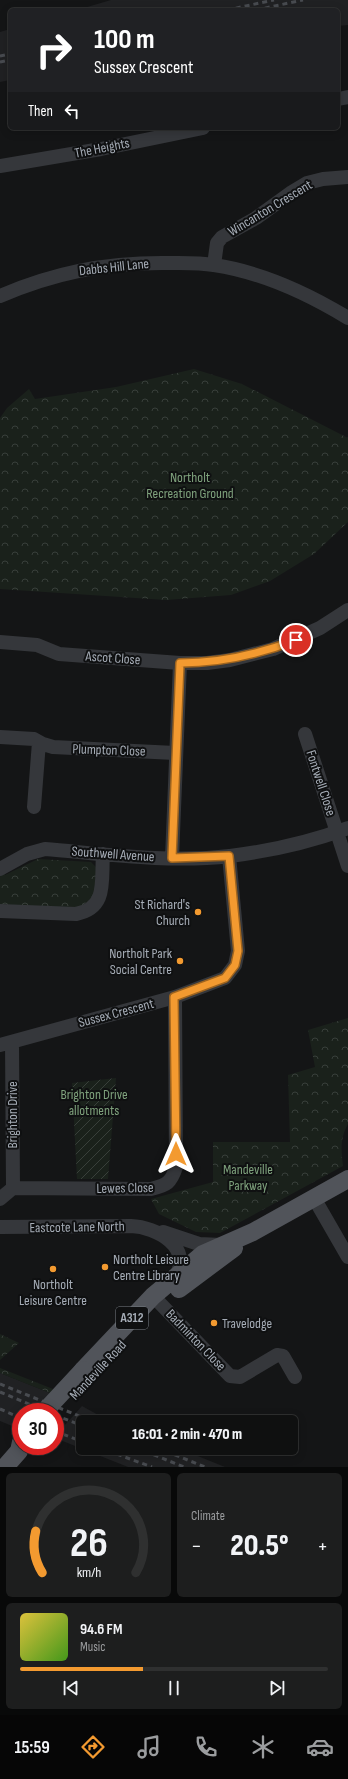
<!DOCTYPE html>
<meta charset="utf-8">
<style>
body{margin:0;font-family:"Sofia Sans Condensed",sans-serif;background:#1d1e1e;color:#f1f3f6;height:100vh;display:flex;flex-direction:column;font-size:15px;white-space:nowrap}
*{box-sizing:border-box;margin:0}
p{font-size:13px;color:#9b9d9f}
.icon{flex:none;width:22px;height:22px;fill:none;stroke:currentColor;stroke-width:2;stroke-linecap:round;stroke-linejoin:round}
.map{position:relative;height:1467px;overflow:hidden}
.drawer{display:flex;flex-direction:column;gap:6px;padding:6px;background:#080909;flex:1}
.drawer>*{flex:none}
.top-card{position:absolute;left:8px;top:8px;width:332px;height:122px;border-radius:6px;box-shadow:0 2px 10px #0003,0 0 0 1px #2f3030;background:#202124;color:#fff;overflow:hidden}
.speed{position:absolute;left:12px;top:1403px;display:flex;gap:8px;font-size:20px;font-weight:700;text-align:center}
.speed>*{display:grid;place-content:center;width:52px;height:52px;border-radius:50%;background:#0f1010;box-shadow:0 2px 10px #0003,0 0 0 1px #2f3030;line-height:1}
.speed .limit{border:6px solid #d22;background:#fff;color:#111}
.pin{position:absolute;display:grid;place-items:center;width:34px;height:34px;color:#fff;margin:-17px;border:2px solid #fff;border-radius:50%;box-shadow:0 1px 4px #0007}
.me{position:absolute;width:44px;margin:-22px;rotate:0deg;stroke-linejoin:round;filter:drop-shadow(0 0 3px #0008)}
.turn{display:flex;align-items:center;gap:14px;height:84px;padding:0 20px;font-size:18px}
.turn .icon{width:52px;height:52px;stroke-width:2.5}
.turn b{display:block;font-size:28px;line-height:34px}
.then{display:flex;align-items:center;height:38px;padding:0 20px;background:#0003;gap:8px;font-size:15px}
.big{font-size:30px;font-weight:800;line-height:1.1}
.drawer .card{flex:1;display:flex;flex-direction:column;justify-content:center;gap:6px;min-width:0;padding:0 14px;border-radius:6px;background:#1d1e1e}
.drawer .dial{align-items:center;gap:0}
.dial svg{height:104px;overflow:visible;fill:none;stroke:#2f3030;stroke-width:7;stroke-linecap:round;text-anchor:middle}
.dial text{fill:#f1f3f6;stroke:none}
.song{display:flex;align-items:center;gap:12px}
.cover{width:48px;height:48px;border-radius:6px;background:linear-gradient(135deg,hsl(50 70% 55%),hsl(100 70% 35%))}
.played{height:4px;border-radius:2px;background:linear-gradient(90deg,#f39a30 40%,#2f3030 40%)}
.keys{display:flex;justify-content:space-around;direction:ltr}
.heat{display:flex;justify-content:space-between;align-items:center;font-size:22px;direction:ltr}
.drawer .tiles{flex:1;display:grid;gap:6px;grid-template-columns:1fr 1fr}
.card:last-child{grid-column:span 2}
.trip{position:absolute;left:76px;top:1415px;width:222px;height:40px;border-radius:6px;background:#0f1010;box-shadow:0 2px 10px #0003,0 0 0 1px #2f3030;font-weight:800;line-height:40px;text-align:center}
.menu{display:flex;height:64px;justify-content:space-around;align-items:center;background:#060606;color:#9b9d9f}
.menu .icon{width:28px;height:28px}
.menu .current{color:#f39a30}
.menu b{font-size:18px;color:#f1f3f6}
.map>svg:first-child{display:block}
.built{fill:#202123}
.forest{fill:url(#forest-crowns)}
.garden{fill:url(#garden-furrows)}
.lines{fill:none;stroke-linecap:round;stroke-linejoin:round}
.minor{stroke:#35373b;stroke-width:14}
.major{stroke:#51545a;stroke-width:18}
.rail{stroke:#484b50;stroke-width:3;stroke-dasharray:5 4;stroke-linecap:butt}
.major-bridge{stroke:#51545a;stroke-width:18}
.route-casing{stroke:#9e641f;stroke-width:10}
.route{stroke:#f39a30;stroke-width:7}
.poi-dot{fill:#f39a30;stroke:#0f1011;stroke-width:1.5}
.labels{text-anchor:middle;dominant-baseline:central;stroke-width:4;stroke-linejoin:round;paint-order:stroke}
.shield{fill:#0f1011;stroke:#797e85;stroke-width:1}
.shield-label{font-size:13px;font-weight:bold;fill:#a6adb7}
.street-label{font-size:14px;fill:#a6adb7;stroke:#0f1011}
.park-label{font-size:14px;fill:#7fa27d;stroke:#0f1011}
.poi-label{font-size:14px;fill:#a6adb7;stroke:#0f1011;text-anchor:end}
</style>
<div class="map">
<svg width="348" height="1467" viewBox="0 0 348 1467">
<defs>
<pattern id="forest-crowns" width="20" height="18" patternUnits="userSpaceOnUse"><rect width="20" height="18" fill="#1a211b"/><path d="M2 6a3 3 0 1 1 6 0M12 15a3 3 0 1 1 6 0" fill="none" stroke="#383f3a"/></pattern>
<pattern id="garden-furrows" width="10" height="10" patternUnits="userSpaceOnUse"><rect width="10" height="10" fill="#1a211b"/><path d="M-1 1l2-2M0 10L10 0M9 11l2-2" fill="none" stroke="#383f3a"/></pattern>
</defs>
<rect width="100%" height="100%" fill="#141516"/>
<!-- built -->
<path class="built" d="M111,0H348V25L338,26V10H77Z
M10,29V80L0,82V32Z
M0,1373L50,1393L33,1412H21V1423L17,1428L0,1421Z
M82,1406L111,1422H83V1448H178L225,1467H128L55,1438V1436Z"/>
<!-- forest -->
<path class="forest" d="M194,369L242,384L348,438V522L314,554L270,581L231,595L166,600L0,589V418L7,408L29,389L35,399L116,387Z
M38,859L91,862L97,868L96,896L77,909L0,906V864L5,875Z
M348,1018V1124C340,1138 341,1150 343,1166L220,1233L196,1232L159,1214L151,1199L213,1182V1142H290L288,1075L315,1067L308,1030Z
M0,1334L19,1343L0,1360Z
M0,1368L53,1389L50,1393L0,1373Z"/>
<!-- garden -->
<path class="garden" d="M116,1078L108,1179H77L72,1083Z"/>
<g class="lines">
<!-- minor -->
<path class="minor" d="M338,99L348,97
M0,166L101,149L203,128
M214,265L217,243L222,237L256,218L292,192L307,183L323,179L348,177
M0,296C54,273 103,263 162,263C179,263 197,262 214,265C261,272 307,293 348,318
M0,642L37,645L59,654L180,663H207L230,660L273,649L320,628L348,610
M305,734L348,866
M0,737L34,739L43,744L53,747L175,753
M34,807L39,742
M172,858L180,663
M0,869L27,854L45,849C105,854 169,863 230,856C270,851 310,842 348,828
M0,911L76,914C108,908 101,881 103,854
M12,1042L13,1188
M0,1045L175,997L225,978L235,965L238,951L229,856
M13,1188L151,1189C167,1185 171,1183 176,1167L175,997
M314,1198L348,1257
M0,1199L13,1188
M0,1227L131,1226C156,1227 194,1247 175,1277
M163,1232L199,1244L222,1245
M153,1296L230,1376L240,1377L277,1355L283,1356L295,1377"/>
<!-- major -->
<path class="major" d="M179,1289L234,1248
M83,1370L153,1296L203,1254L253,1232L348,1179
M5,1467L19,1451L21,1442"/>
<!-- rail -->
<path class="rail" d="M227,10L274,0
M256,10L303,0
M0,56L10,54
M0,62L10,60
M0,1384L94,1422
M0,1392L48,1412
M0,1409L21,1418
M55,1415L83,1426
M55,1431L83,1442
M100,1448L152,1467
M137,1448L184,1467
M158,1448L205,1467"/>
<!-- major-bridge -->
<path class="major-bridge" d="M44,1412L83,1370"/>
</g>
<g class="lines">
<defs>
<path id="route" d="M176,1154L174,997L225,978L235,965L238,951L229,856L172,858L180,663C221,663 257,655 296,640"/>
</defs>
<!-- route casing -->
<use href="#route" class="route-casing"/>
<!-- route -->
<use href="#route" class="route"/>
</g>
<!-- markers -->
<g class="poi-dot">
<circle cx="198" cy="912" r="4"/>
<circle cx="180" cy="961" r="4"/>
<circle cx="105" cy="1267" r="4"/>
<circle cx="53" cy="1269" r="4"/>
<circle cx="214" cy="1323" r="4"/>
</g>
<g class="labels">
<!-- shield labels -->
<rect class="shield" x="116" y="1307" width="32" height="22" rx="3"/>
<g class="shield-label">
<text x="132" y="1318">A312</text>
</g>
<!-- street labels -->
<g class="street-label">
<text transform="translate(102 148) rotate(-11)">The Heights</text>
<text transform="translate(270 208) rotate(-31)">Wincanton Crescent</text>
<text transform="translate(114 267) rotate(-6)">Dabbs Hill Lane</text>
<text transform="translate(113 658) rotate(4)">Ascot Close</text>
<text transform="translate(109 750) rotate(2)">Plumpton Close</text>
<text transform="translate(321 783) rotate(72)">Fontwell Close</text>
<text transform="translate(113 854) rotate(4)">Southwell Avenue</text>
<text transform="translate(116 1013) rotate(-15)">Sussex Crescent</text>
<text transform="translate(12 1115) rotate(-90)">Brighton Drive</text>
<text transform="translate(125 1188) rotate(-1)">Lewes Close</text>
<text transform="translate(77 1227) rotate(-1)">Eastcote Lane North</text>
<text transform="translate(196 1340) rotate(46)">Badminton Close</text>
<text transform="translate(98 1370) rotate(-47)">Mandeville Road</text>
</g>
<!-- park labels -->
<g class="park-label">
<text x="190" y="477">Northolt<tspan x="190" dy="16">Recreation Ground</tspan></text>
<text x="94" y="1094">Brighton Drive<tspan x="94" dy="16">allotments</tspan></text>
<text x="248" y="1169">Mandeville<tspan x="248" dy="16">Parkway</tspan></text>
</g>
<!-- poi labels -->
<g class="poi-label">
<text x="190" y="904">St Richard's<tspan x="190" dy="16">Church</tspan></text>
<text x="172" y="953">Northolt Park<tspan x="172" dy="16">Social Centre</tspan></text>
<text x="113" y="1259" text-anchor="start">Northolt Leisure<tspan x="113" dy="16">Centre Library</tspan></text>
<text x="53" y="1284" text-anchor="middle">Northolt<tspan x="53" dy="16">Leisure Centre</tspan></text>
<text x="222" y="1323" text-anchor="start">Travelodge</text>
</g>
</g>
</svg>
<div class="speed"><div class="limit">30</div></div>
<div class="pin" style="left:296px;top:640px;background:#d93025"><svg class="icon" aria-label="arrive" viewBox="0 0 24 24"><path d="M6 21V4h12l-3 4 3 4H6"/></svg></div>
<svg class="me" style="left:176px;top:1154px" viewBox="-20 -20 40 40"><path d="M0-17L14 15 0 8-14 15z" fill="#f39a30" stroke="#fff" stroke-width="4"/></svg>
<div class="trip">16:01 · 2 min · 470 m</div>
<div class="top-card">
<div class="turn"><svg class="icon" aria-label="right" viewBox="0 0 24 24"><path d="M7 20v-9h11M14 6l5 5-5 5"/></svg><div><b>100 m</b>Sussex Crescent</div></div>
<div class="then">Then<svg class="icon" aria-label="left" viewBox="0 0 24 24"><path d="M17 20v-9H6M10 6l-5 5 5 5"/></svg></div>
</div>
</div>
<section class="drawer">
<div class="tiles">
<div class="card dial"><svg viewBox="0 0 100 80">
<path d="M14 69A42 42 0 1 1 86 69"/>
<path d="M14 69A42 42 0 0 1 9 37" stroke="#f39a30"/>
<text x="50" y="56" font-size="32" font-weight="700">26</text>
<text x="50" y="72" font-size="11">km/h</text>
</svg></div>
<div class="card"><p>Climate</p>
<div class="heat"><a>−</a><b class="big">20.5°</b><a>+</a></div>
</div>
<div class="card">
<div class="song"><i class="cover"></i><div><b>94.6 FM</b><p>Music</p></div></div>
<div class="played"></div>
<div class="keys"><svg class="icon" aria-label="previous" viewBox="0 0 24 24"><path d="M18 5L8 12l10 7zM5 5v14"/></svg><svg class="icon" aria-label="pause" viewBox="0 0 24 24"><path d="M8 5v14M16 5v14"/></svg><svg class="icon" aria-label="next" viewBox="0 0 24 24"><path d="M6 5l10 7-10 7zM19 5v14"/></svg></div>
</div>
</div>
</section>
<nav class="menu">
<b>15:59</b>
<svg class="icon current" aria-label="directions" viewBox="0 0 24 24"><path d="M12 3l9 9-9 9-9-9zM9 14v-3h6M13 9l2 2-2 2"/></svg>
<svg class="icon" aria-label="music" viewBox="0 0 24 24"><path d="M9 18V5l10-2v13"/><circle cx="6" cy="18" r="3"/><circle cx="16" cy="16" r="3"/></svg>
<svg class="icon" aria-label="phone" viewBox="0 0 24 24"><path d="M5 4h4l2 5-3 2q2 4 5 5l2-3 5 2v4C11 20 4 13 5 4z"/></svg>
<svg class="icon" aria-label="climate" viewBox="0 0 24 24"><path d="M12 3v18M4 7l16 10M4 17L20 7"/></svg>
<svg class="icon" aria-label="car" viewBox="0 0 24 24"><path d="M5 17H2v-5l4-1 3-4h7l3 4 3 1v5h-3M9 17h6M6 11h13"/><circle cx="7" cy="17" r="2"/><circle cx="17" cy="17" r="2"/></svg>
</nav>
